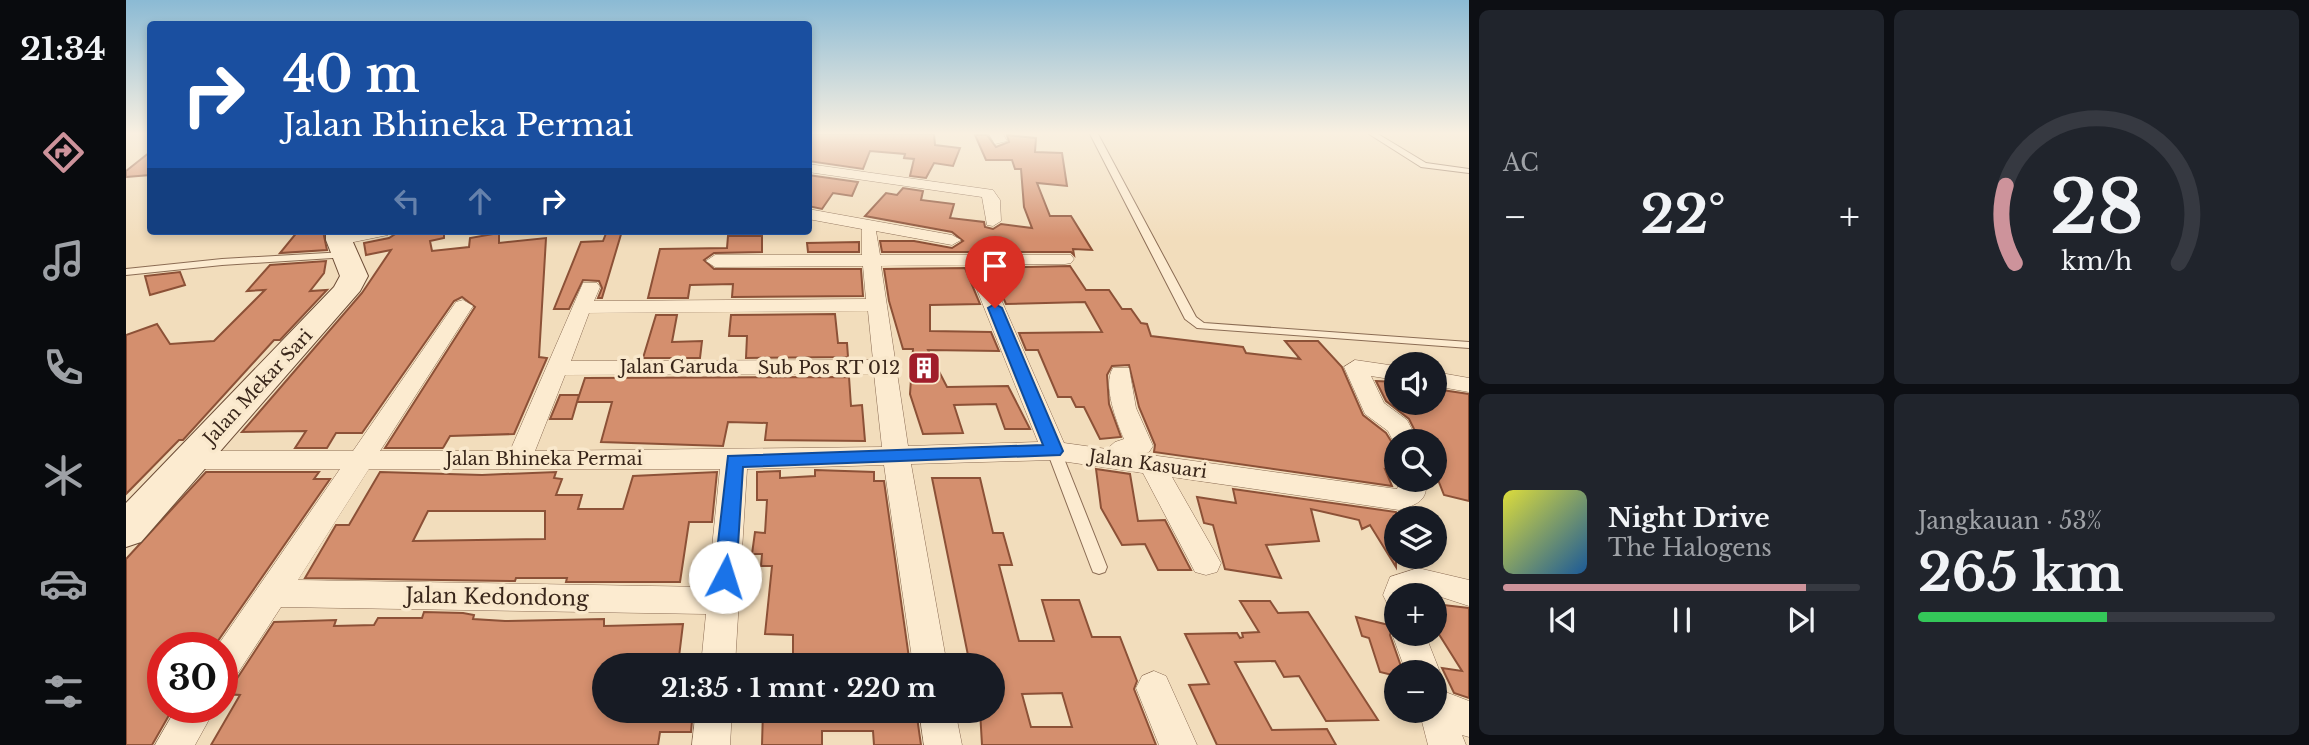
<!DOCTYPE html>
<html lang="id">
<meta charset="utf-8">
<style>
body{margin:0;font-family:"Libre Baskerville",serif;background:#20242c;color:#f1f3f6;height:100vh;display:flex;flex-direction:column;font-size:26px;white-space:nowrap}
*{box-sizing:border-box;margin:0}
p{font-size:23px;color:#9ea1a6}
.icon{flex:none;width:38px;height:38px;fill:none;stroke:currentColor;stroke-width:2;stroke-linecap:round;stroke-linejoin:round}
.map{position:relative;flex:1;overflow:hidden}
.side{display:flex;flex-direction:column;gap:10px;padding:10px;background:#0d0f14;width:840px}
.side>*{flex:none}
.guide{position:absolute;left:21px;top:21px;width:665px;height:214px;border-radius:7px;box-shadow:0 4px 10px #0003;background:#1a4fa0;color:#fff;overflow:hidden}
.tools{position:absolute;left:1258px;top:352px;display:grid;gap:14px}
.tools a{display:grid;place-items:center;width:63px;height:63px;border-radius:50%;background:#171b24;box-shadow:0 4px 10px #0003;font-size:35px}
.speed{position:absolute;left:21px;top:632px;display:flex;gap:14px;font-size:35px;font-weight:700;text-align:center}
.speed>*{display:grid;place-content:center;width:91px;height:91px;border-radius:50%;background:#171b24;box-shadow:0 4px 10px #0003;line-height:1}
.speed .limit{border:10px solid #d22;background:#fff;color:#111}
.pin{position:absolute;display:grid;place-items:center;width:60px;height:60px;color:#fff;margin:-72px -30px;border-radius:50% 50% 50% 0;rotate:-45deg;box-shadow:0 0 7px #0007}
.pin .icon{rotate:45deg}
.me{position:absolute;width:77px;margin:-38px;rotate:5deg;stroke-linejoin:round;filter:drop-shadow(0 0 5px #0008)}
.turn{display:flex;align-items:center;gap:24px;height:147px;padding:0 21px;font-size:32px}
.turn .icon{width:91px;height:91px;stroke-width:2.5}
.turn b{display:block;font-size:49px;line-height:60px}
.lanes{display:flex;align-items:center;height:66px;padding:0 21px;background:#0003;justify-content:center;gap:35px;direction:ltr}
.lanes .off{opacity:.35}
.big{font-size:52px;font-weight:700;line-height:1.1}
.side .widget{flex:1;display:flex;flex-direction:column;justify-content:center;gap:10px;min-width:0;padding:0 24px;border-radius:10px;background:#20242c}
.side .dial{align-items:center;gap:0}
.dial svg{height:182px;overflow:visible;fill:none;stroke:#363941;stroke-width:7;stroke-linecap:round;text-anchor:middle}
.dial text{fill:#f1f3f6;stroke:none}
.song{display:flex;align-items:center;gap:21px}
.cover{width:84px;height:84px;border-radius:10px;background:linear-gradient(135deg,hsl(60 70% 55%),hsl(210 70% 35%))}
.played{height:7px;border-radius:4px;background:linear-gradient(90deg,#cd939b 85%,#363941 85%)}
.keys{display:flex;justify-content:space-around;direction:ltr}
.heat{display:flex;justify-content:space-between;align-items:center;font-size:38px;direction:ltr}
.charge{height:10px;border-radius:5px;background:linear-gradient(90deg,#34c759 53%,#363941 0)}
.side .tiles{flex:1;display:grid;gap:10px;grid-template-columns:repeat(2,1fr)}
.trip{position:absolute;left:466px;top:653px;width:413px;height:70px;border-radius:35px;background:#171b24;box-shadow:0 4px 10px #0003;font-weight:700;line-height:70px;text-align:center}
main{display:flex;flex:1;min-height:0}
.menu{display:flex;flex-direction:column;width:126px;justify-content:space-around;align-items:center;background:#090b0e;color:#9ea1a6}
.menu .icon{width:49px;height:49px}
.menu .on{color:#cd939b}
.menu b{font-size:32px;color:#f1f3f6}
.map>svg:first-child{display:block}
.building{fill:#d48f6e;stroke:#8c5137;stroke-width:2;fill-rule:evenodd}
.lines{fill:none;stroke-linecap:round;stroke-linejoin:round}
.service-casing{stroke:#8b6c54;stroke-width:2}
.minor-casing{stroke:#8b6c54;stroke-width:1}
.secondary-casing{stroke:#6d4d37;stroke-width:2}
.service{fill:#fcebd0;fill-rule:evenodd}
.minor{fill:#fcebd0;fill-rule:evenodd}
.secondary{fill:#fcebd0;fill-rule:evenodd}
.route{fill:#1a73e8;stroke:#114b97;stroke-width:2}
.labels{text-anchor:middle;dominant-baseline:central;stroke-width:7;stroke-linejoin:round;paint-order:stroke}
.street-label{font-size:18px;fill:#39261a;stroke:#f9e8cc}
.poi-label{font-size:18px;fill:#39261a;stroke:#f9e8cc;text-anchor:end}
.near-street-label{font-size:21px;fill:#39261a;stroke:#f9e8cc}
</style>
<main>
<nav class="menu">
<b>21:34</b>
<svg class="icon on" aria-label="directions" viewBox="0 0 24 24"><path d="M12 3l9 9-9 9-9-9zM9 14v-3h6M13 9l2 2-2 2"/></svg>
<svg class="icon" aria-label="music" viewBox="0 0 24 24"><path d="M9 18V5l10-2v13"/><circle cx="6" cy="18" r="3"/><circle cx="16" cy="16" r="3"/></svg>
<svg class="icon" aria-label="phone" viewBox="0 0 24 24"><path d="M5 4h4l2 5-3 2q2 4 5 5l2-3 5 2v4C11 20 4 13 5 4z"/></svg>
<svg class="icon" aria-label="climate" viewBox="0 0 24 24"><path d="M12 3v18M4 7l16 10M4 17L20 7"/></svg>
<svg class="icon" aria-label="car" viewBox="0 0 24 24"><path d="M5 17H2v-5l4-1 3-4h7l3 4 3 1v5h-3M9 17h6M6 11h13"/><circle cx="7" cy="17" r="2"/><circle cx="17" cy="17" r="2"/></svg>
<svg class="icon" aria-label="filters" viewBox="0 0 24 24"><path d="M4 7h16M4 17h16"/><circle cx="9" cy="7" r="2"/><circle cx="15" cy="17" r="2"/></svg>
</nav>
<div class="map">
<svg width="1343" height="745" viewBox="0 0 1343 745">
<rect width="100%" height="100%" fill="#f2ddbc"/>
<!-- building -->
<path class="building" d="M685,134H808L809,145L834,148L827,166L808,163L800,178L784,176L788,159L778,158L779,154L744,151L737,169L682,161Z
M849,135H861L870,147L883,142L881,135L910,138L909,152L936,153L941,186L911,183L924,216H945L966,250L947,249L948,255L945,252H756L754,241H788L826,248L837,241L826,232L739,216L760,193L771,195L777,188L797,191L795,200L828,204L824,218L858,222L859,227L867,229L875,224L906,228L898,207L895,169H889L886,160H860Z
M24,152V175L0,177V171Z
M682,175L732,182L726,196L707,193L696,209L682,206Z
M172,231H197L201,250L154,253Z
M274,231H318V238L304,241L306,251L343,247L344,238L373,233V243L420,238L413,357L421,358L388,434L324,436L317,448H259L349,307L336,297L328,301L236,433H210L201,448H169L180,431L116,432L236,293L265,250L240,255L238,243L263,238Z
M481,231H496L476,298H472L476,288L473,281L457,280L443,309H428L455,242L477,241Z
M602,236H636V252L588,253L578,260L588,269H735L737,296L606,297L607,284L564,285L562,298H522L534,249L601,248Z
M733,242V252H682L681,243Z
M200,261L198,273L184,291L201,290L154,340H148L57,440H53L0,494V335L31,324L44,344L88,341L139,290L121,291L144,265Z
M944,266L960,290H983L996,309H1005L1015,323L1021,324L1025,336L1117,347L1120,353L1174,359L1159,341H1192L1216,367L1237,415L1260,433L1270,449V471L1259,469L1266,486L1028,452L1029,445L1013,407L1003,365L986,366L981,375L983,404L995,437L974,439L958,407H950L945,397H932L912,350H900L893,333L976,332L959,302L880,304L864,268Z
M839,268L854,304L804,305V331L865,332L873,351L802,350L821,387L882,386L904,429H879L870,404L828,405L837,433L797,434L784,394L787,349H777L763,301L758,269Z
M54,272L59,285L24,295L19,276Z
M709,314L712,343H721L722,357L620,358L621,336H603L605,315Z
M530,315H551L546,342L576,341L574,358H517Z
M723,377L725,406L736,405L739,441L639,440L641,423L602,422L597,446L475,442L486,402H451L459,378Z
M1250,381L1270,382V402L1309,405V389L1343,394V501L1318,495L1309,472V441H1294L1283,419L1260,401Z
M434,395H453L446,419H424Z
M970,469L1004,474L1012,521L1039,520L1065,570H1032L1019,544L996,545L975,508Z
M689,470L748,472V481H758L784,665L667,664V635L639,634L646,566H635L636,554H626L629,532L639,533L641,500H631V472L654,471V478L689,476Z
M80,472H193L188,479H204L87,648H37V711L46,710L26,745H0V559Z
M254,472L356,475L430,472L428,478L436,479L430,495H456L452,509H497L507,476L591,472L586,522H563L554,582H440L441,578H390L389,581L179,578L210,525H223ZM302,511H419V539L287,541Z
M806,478H854L867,533H877L886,565H873L893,641H928L916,600H953L966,637H994L1011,681L1008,689L1030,745H856L854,710H866V665H844ZM936,693L946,727H905L896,694Z
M1107,489L1270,512V567L1244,525L1236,529L1233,520L1185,509L1193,541L1140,545L1155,578L1099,569L1087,525L1078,523L1071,497L1110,503Z
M1114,601H1144L1152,613L1182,612L1252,720L1200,721L1173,676L1158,677L1149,661L1109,662L1146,730L1201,729L1210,745H1091L1063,685L1083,684L1059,634L1111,633L1114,638L1117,637L1116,633L1133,632Z
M1309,604L1343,608V698L1328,693L1316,668L1336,671L1309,628Z
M298,612L337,613L348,615L347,619L379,621L478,619V626L557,624L552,665L478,664V710H567L565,732H534L532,745H85L114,695L96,694L102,684L110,680L148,622L210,620L208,626L248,625L252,618H296Z
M1230,617L1267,626L1264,635L1277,672H1270V676L1254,672L1243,638L1236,636Z
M637,710H790L795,745H748L747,731H696V745H636Z"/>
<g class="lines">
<defs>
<path id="service" d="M964,134H972L1070,317L1078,323L1343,342V348L1071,328L1059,319Z
M1243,134H1252L1300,163L1343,169V173L1295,167Z
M219,252L222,253V257L96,265L0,275V269L96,259Z
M928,446L933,448L935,451L981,567L979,572L973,574L967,572L965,567L921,451L923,448Z"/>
<path id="minor" d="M863,134H877L881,141L869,144Z
M682,164L867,190L874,200L875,221L867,226L861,225L856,197L682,172Z
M682,209L826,235L835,240L826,245L750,231L754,255H945L948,259L945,263L939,264L860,265L938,443L981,449L989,442L998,439C991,422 976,385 987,368H1003L1010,408L1027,446L1023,452L1017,454L1271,489L1274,480H1300C1302,501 1292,504 1273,510L1046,477L1095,563L1091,572L1080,575L1069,572L1017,473L928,460L785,464L821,665H787L758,465L621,469L609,665H575L580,614L155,607L108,679L96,684V648H90L214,469H65L56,467L52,460L56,453L65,451H227L330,302L337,300L347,306L254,451H384L457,283H471L474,287L468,301L740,299L737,266L589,267L580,261L589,255H736V229L682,219ZM841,265L912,442L782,446L755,266ZM742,311L747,360L445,361L463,313ZM748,374L756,447L409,451L439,375ZM243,469H594L582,587L172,580Z
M231,231H265L262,235L213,245L204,240L207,236Z
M1229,360L1270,366V380L1245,376L1258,403L1281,420L1292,441H1270V447L1262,431L1239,414L1218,367Z
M1309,372L1343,378V392L1309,386Z
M1292,568L1343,580V606L1309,595H1270V608L1262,605L1257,595L1264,577Z
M1270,625V634H1299L1314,672L1309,683V672H1280L1266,634Z
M1028,671L1040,676L1071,745H1033L1010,688L1016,676Z
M1309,688L1343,701V737L1336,735L1340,745H1302L1293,710H1309Z
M51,707H90L69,745H29Z
M570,710H606L604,745H566Z
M793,710H829L836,745H798Z"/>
<path id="secondary" d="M200,231H226V240L242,276L234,291L15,542L0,547V503L208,287L214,276L200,240Z"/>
</defs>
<!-- service casing -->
<use href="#service" class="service-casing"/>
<!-- minor casing -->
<use href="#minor" class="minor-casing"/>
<!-- secondary casing -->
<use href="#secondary" class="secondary-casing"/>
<!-- service -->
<use href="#service" class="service"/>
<!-- minor -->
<use href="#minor" class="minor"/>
<!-- secondary -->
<use href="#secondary" class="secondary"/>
</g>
<!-- sky -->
<linearGradient id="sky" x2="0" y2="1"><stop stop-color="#8bbad4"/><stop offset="0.56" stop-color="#f9f0e1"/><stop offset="1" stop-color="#f9f0e1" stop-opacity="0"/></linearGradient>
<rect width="1343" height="238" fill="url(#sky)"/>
<!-- route -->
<path class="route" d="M869,304L876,308L937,451L934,455L617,467L610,577L607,584L599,586L592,584L588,577L602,456L917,445L862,308Z"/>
<!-- icons -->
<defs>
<symbol id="building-square" viewBox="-11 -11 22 22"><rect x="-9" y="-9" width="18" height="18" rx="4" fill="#a01e2b" stroke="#f9e8cc"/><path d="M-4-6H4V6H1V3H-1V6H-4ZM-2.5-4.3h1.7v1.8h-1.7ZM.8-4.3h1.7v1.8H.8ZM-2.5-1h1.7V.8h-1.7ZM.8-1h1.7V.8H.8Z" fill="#fff"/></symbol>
</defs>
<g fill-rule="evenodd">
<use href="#building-square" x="779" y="349" width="38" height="38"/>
</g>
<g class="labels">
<!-- street labels -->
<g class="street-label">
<text x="553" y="367">Jalan Garuda</text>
<text transform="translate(132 387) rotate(-47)">Jalan Mekar Sari</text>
<text x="418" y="459">Jalan Bhineka Permai</text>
<text transform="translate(1022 464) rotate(8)">Jalan Kasuari</text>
</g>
<!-- poi labels -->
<g class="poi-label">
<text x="774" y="368">Sub Pos RT 012</text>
</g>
<!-- near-street labels -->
<g class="near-street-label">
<text transform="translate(371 597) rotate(1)">Jalan Kedondong</text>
</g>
</g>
</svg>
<div class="tools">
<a><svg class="icon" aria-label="sound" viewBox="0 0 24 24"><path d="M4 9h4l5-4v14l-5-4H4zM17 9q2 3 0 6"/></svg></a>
<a><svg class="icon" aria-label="search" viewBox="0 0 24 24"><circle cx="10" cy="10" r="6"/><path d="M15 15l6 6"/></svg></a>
<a><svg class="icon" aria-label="layers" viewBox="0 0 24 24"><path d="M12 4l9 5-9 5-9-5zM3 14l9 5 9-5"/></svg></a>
<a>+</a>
<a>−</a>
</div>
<div class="speed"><div class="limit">30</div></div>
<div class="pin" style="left:869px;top:308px;background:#d93025"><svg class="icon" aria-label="arrive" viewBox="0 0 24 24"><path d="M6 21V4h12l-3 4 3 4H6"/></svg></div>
<svg class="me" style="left:599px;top:577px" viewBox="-20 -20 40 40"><circle r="19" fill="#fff"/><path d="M0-13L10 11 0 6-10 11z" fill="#1a73e8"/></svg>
<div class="trip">21:35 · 1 mnt · 220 m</div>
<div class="guide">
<div class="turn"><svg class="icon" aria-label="right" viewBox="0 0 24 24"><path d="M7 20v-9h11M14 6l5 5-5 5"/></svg><div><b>40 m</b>Jalan Bhineka Permai</div></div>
<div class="lanes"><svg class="icon off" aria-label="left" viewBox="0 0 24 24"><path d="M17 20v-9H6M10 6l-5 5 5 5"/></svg><svg class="icon off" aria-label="ahead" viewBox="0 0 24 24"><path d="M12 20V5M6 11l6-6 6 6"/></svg><svg class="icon" aria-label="right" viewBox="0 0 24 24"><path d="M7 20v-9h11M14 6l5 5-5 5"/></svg></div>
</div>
</div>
<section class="side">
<div class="tiles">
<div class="widget"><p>AC</p>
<div class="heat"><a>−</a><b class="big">22°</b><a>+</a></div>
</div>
<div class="widget dial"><svg viewBox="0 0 100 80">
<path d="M14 69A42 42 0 1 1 86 69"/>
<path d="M14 69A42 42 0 0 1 10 35" stroke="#cd939b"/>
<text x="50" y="56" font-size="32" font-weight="700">28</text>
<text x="50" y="72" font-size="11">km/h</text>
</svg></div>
<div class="widget">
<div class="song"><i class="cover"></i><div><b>Night Drive</b><p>The Halogens</p></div></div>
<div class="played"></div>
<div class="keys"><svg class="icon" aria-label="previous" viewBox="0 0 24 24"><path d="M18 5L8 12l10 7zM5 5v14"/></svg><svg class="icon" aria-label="pause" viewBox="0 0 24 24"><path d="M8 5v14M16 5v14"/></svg><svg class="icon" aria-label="next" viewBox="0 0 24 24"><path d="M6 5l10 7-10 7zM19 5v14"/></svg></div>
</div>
<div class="widget"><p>Jangkauan · 53%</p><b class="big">265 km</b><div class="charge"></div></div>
</div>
</section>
</main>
